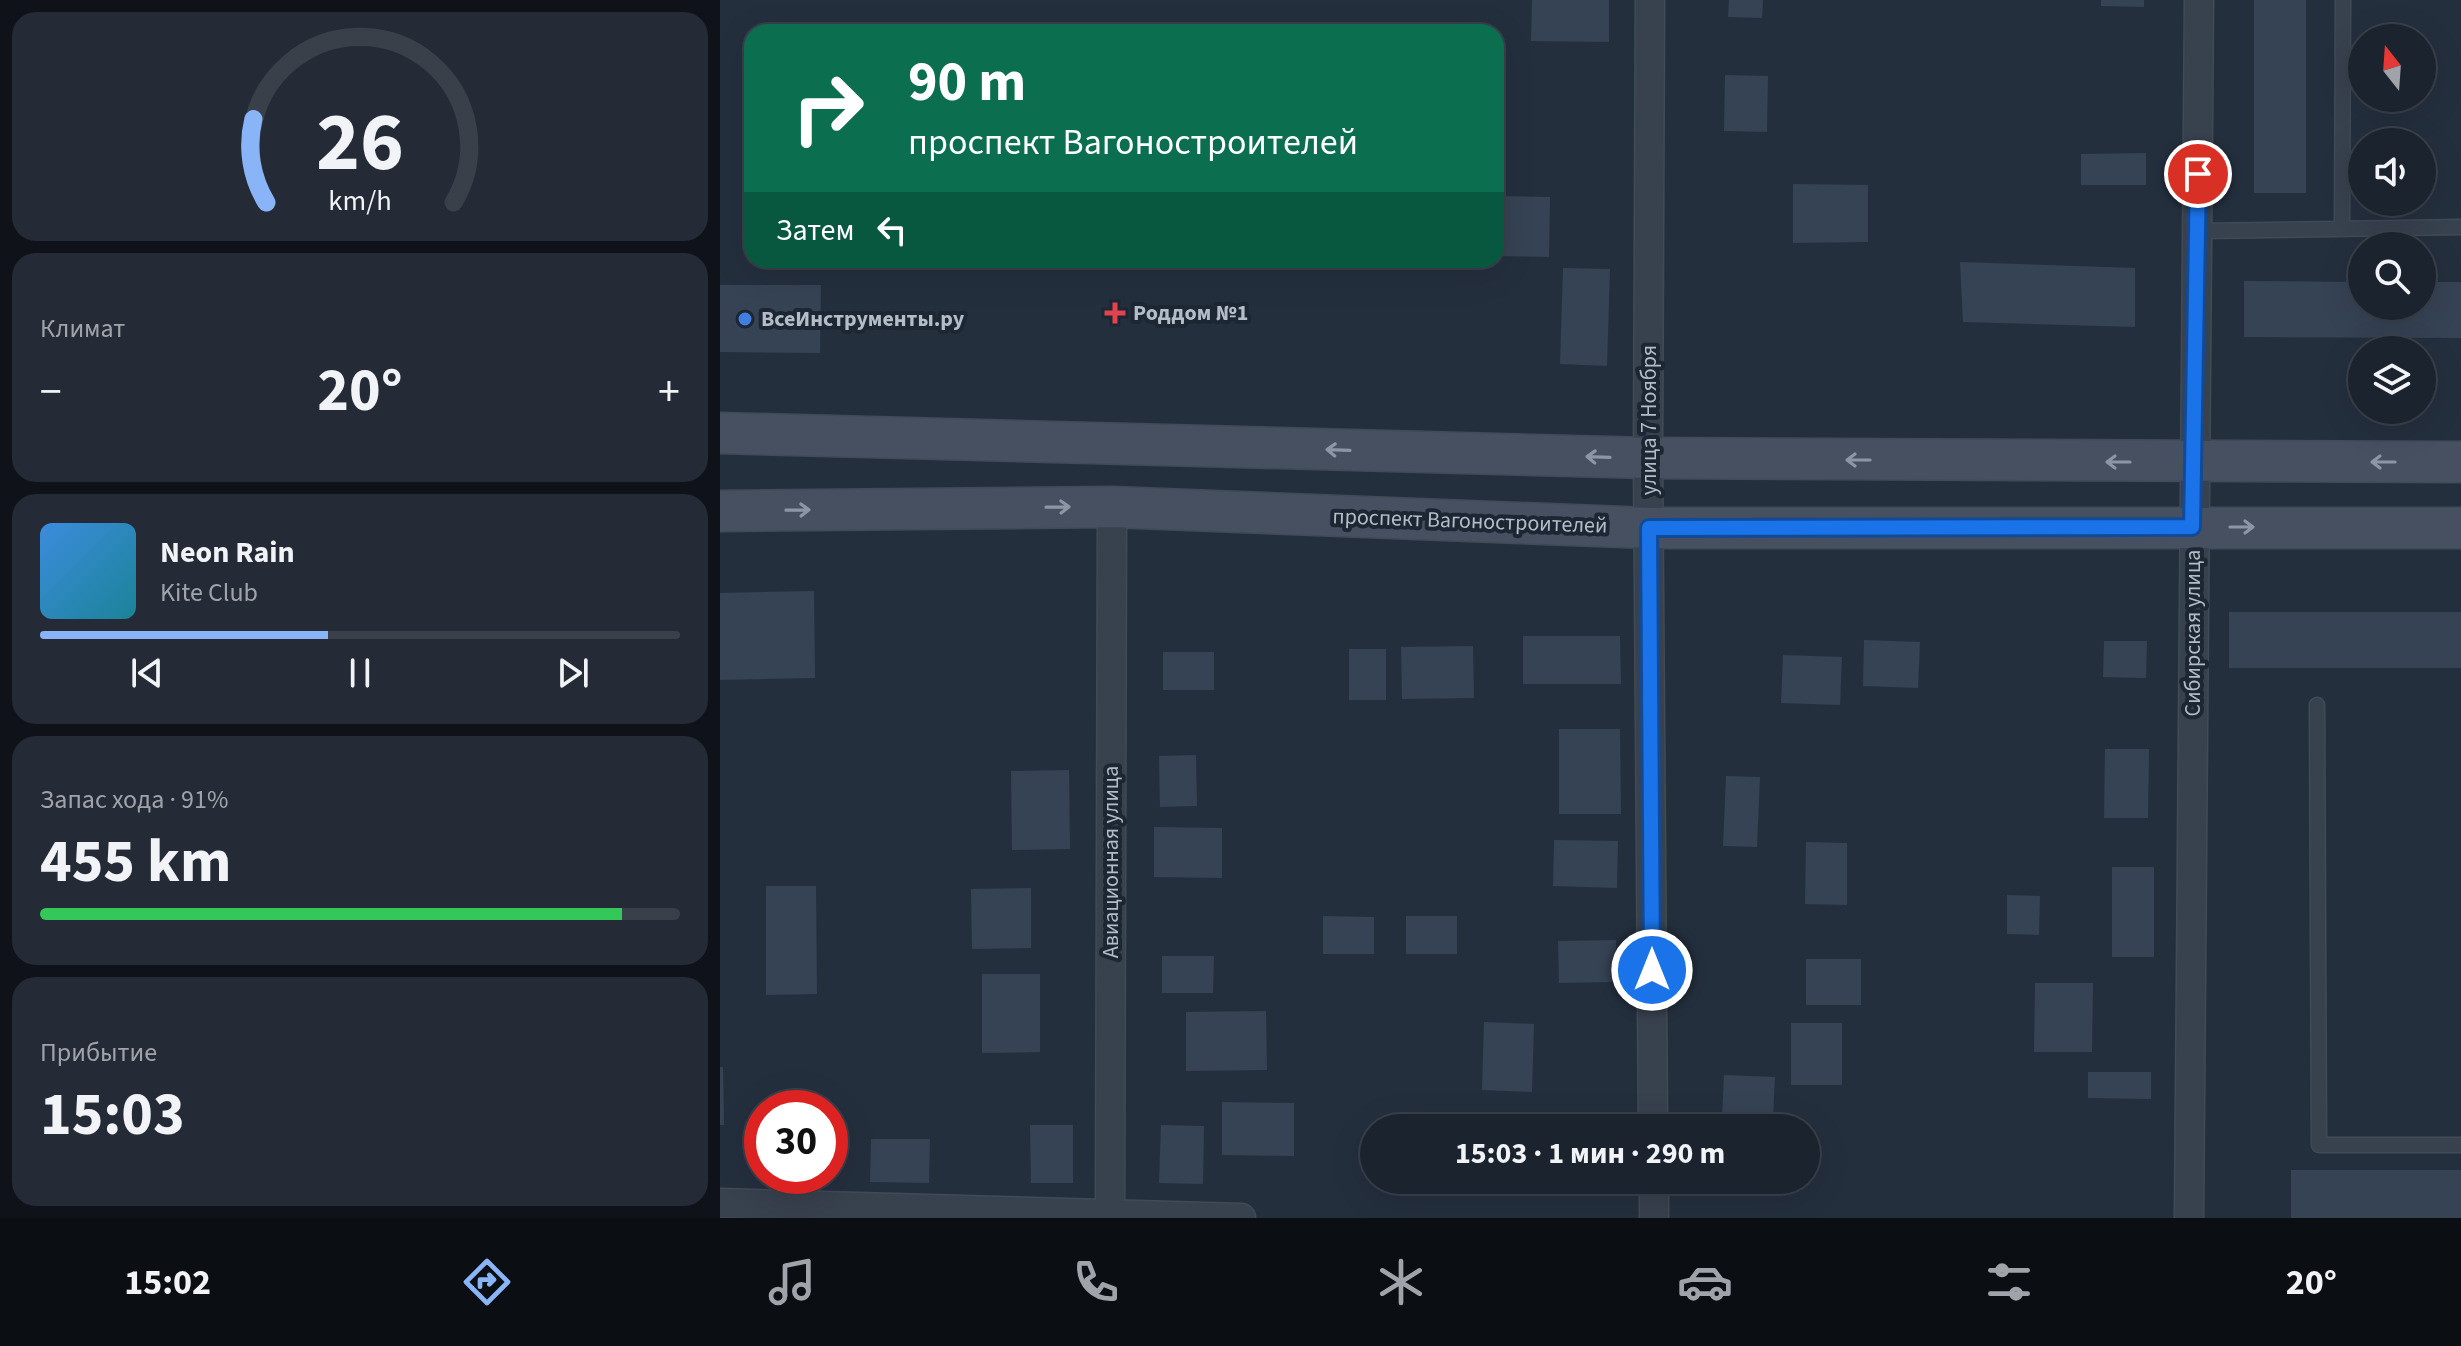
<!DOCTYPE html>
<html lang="ru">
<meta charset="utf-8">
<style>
body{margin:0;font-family:"Source Sans 3",sans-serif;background:#242b36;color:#f1f3f6;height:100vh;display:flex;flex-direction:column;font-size:30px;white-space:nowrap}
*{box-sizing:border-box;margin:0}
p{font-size:26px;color:#a0a4aa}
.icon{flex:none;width:44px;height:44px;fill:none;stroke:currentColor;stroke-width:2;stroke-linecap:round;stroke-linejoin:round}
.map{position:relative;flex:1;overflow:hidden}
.side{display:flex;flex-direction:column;gap:12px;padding:12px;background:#0f1319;width:720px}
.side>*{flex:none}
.banner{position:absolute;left:24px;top:24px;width:760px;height:244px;border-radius:24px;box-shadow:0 8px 32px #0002,0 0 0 2px #39404a;background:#0b6e4f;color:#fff;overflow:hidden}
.needle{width:52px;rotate:343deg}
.buttons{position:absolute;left:1628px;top:24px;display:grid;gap:16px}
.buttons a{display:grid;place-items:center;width:88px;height:88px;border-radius:50%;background:#1b232e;box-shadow:0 8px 32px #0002,0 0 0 2px #39404a;font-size:40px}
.speed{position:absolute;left:24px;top:1090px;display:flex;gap:16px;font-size:40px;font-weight:700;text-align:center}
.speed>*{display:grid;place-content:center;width:104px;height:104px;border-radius:50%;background:#1b232e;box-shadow:0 8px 32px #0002,0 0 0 2px #39404a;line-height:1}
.speed .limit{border:12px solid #d22;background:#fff;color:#111}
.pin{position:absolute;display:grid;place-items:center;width:68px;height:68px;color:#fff;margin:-34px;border:4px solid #fff;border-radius:50%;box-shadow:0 2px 8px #0007}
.me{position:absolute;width:88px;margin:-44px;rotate:0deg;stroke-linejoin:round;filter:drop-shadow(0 0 6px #0008)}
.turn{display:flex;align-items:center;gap:28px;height:168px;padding:0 32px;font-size:36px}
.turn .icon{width:104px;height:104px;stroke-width:2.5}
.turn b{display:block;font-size:56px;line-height:68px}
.then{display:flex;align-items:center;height:76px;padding:0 32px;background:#0003;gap:16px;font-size:30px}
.big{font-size:60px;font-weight:700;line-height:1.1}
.side .card{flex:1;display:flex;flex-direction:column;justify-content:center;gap:12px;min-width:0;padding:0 28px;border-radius:24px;background:#242b36}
.side .dial{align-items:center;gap:0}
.dial svg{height:208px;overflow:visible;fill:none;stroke:#39404a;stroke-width:7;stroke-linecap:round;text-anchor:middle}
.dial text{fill:#f1f3f6;stroke:none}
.song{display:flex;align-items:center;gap:24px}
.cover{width:96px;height:96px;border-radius:12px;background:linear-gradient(135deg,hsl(210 70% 55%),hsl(190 70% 35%))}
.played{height:8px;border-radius:4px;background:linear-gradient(90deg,#8ab4f8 45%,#39404a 45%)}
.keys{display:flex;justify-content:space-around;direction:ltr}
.heat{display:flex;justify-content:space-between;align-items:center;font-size:44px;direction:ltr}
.charge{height:12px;border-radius:6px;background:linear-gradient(90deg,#34c759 91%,#39404a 0)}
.trip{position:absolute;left:640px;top:1114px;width:460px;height:80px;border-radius:40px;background:#1b232e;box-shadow:0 8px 32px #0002,0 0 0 2px #39404a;font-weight:700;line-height:80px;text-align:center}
.menu{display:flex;height:128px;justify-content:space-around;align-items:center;background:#0b0e12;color:#a0a4aa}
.menu .icon{width:56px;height:56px}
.menu .selected{color:#8ab4f8}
.menu b{font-size:36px;color:#f1f3f6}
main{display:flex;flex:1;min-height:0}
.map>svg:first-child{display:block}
.building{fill:#364354}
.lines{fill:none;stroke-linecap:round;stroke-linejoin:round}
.lane-casing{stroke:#414a57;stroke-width:17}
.street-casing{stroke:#414a57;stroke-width:31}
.secondary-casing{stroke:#414a57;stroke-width:43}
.lane{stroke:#38414e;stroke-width:14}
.street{stroke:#38414e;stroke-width:28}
.secondary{stroke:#465061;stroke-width:40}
.oneway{stroke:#8e96a5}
.route-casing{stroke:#114b97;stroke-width:20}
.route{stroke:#1a73e8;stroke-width:14}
.health-dot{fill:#e0444e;stroke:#1d2633;stroke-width:3}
.shop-dot{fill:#3f7fe0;stroke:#1d2633;stroke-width:3}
.labels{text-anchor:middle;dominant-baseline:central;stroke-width:8;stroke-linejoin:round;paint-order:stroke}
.poi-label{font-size:22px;font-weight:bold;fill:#b4bcc9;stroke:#1d2633;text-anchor:start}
.street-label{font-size:22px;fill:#b4bcc9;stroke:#1d2633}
</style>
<main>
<section class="side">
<div class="card dial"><svg viewBox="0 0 100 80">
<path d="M14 69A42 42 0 1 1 86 69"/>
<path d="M14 69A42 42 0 0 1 9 37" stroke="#8ab4f8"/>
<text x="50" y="56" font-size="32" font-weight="700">26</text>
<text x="50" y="72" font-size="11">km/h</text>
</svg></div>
<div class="card"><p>Климат</p>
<div class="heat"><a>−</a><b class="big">20°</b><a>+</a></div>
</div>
<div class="card">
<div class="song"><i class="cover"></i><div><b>Neon Rain</b><p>Kite Club</p></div></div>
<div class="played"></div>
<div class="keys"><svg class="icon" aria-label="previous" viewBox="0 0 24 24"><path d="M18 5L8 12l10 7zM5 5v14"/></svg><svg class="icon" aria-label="pause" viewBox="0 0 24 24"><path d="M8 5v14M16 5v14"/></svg><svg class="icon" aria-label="next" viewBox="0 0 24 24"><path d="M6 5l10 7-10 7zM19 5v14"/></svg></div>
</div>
<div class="card"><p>Запас хода · 91%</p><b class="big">455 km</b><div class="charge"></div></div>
<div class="card"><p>Прибытие</p><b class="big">15:03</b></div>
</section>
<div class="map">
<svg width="1741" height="1218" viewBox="0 0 1741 1218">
<rect width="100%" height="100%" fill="#242f3e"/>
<!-- building -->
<path class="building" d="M812,0H889V42L811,41Z
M1009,0H1043L1042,18L1008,17Z
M1381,0H1424V7L1381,6Z
M1534,0H1586V193H1534Z
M1005,75L1048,76L1047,132L1004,131Z
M1426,153V185H1361V154Z
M1073,184L1148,185V242L1073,243Z
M776,196L830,197L829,257L776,256Z
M1240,262L1415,268V327L1243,322Z
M843,268L890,269L887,366L840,364Z
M1524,281L1642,282V306H1702V282H1741V338L1524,337Z
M0,285H101L100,353L0,352Z
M94,591L95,678L0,680V593Z
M1509,612H1741V668H1509Z
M803,636H900L901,684H803Z
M1144,640L1200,642L1198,688L1143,686Z
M1384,641H1427L1426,678L1383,677Z
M753,646L754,698L682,699L681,647Z
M629,649H666V700H629Z
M443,652H494V690H443Z
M1063,655L1122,657L1120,705L1061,703Z
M839,729H900L901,814H839Z
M1385,749H1429L1428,818H1384Z
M476,755L477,806L440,807L439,756Z
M349,770L350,849L292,850L291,771Z
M1006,776L1040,777L1037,847L1003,846Z
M434,827L502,828V878L434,877Z
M834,840L898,841L897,888L833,886Z
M1086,842L1127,843V905L1085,904Z
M1392,867H1434V957H1392Z
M46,886H96L97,994L46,995Z
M311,888V948L252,949L251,889Z
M1287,895L1320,896L1319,935L1287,934Z
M603,916L654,917V954H603Z
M686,916H737V954H686Z
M896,940V982L839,983L838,941Z
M442,956H494L493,993H442Z
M1086,959H1141V1005H1086Z
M262,974H320V1052L262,1053Z
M1315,983H1373L1372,1052H1314Z
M546,1011L547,1070L466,1071V1012Z
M764,1022L814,1024L812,1092L762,1090Z
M1071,1023H1122V1085H1071Z
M0,1067H3L4,1125H0Z
M1368,1072H1431V1099L1368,1098Z
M1004,1075L1055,1077L1053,1119L1002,1117Z
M502,1102L574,1103V1156L502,1155Z
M310,1125H353V1183H311Z
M441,1125L484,1126L483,1184L439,1183Z
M151,1139H210L209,1183L150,1182Z
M1571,1170H1741V1218H1571Z
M862,1180H905V1185L862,1186Z"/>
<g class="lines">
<defs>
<path id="lane" d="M1622,229L1623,0
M1478,231L1741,227
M1597,705L1599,1145H1741"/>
<path id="street" d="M930,0L928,458L933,1128
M934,1180V1218
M0,1203L521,1218
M390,1218L392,507
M1469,1218L1479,0"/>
<path id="secondary" d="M0,433L928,458L1741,462
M0,511L392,507L929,528H1741"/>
</defs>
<!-- lane casing -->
<use href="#lane" class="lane-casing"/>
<!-- street casing -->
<use href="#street" class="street-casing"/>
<!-- secondary casing -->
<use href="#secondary" class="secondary-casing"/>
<!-- lane -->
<use href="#lane" class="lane"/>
<!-- street -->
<use href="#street" class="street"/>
<!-- secondary -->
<use href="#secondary" class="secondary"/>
</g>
<!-- one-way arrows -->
<defs><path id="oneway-shaft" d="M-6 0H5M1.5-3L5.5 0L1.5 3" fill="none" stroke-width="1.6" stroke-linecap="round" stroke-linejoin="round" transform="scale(2)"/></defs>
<g class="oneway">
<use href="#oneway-shaft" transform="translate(618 450) rotate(-178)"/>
<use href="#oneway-shaft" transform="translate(878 457) rotate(-178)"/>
<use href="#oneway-shaft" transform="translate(1138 460) rotate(-180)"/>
<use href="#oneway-shaft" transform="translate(1398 462) rotate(-180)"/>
<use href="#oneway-shaft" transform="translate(1663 462) rotate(180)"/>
<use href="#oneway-shaft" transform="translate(338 507) rotate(-1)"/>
<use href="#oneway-shaft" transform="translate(78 510) rotate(-1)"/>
<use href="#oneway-shaft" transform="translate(1522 527)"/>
</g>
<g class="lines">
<defs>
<path id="route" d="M932,970L929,528L1472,527L1478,174"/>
</defs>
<!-- route casing -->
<use href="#route" class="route-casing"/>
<!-- route -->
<use href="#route" class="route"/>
</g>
<!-- markers -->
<path class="health-dot" d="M391 301h8v8h8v8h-8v8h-8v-8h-8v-8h8z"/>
<circle class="shop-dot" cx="25" cy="319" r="8"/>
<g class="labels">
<!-- poi labels -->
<g class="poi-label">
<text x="413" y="313">Роддом №1</text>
<text x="41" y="319">ВсеИнструменты.ру</text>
</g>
<!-- street labels -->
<g class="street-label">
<text transform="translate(929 420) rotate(-90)">улица 7 Ноября</text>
<text transform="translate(750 521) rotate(2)">проспект Вагоностроителей</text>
<text transform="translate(1473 633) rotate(-90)">Сибирская улица</text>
<text transform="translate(391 862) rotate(-90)">Авиационная улица</text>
</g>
</g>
</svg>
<div class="buttons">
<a><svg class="needle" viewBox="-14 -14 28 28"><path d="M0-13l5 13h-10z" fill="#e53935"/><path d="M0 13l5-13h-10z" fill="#a0a4aa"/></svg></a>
<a><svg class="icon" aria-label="sound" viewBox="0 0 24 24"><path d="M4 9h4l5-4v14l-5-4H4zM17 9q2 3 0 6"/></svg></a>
<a><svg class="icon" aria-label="search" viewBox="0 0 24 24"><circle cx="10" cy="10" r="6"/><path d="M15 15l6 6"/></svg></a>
<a><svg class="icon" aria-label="layers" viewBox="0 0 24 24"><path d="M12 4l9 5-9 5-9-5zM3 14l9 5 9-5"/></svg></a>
</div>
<div class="speed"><div class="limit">30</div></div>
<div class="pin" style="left:1478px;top:174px;background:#d93025"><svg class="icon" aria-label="arrive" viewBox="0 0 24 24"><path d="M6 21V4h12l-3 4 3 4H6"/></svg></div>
<svg class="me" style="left:932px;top:970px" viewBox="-20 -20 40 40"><circle r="17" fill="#1a73e8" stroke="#fff" stroke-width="3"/><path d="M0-11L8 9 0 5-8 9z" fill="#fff"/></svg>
<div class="trip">15:03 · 1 мин · 290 m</div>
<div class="banner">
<div class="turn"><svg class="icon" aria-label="right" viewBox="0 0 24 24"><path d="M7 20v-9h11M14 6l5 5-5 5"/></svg><div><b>90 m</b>проспект Вагоностроителей</div></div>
<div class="then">Затем<svg class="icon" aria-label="left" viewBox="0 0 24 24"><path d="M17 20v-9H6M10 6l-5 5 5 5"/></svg></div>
</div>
</div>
</main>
<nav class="menu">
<b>15:02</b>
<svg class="icon selected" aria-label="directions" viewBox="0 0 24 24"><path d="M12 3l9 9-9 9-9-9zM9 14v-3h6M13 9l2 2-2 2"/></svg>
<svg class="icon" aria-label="music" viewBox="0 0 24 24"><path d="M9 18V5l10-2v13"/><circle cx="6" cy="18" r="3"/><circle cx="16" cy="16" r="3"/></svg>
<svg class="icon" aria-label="phone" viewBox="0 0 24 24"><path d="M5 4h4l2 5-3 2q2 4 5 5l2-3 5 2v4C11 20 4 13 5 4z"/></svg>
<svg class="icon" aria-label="climate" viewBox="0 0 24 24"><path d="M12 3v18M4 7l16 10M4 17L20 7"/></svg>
<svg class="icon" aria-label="car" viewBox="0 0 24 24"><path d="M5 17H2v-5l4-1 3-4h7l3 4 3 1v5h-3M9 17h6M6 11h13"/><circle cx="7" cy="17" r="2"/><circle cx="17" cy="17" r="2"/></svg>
<svg class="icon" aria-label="filters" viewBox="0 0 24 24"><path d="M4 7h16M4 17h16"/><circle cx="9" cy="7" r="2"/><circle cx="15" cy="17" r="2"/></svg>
<b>20°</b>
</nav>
